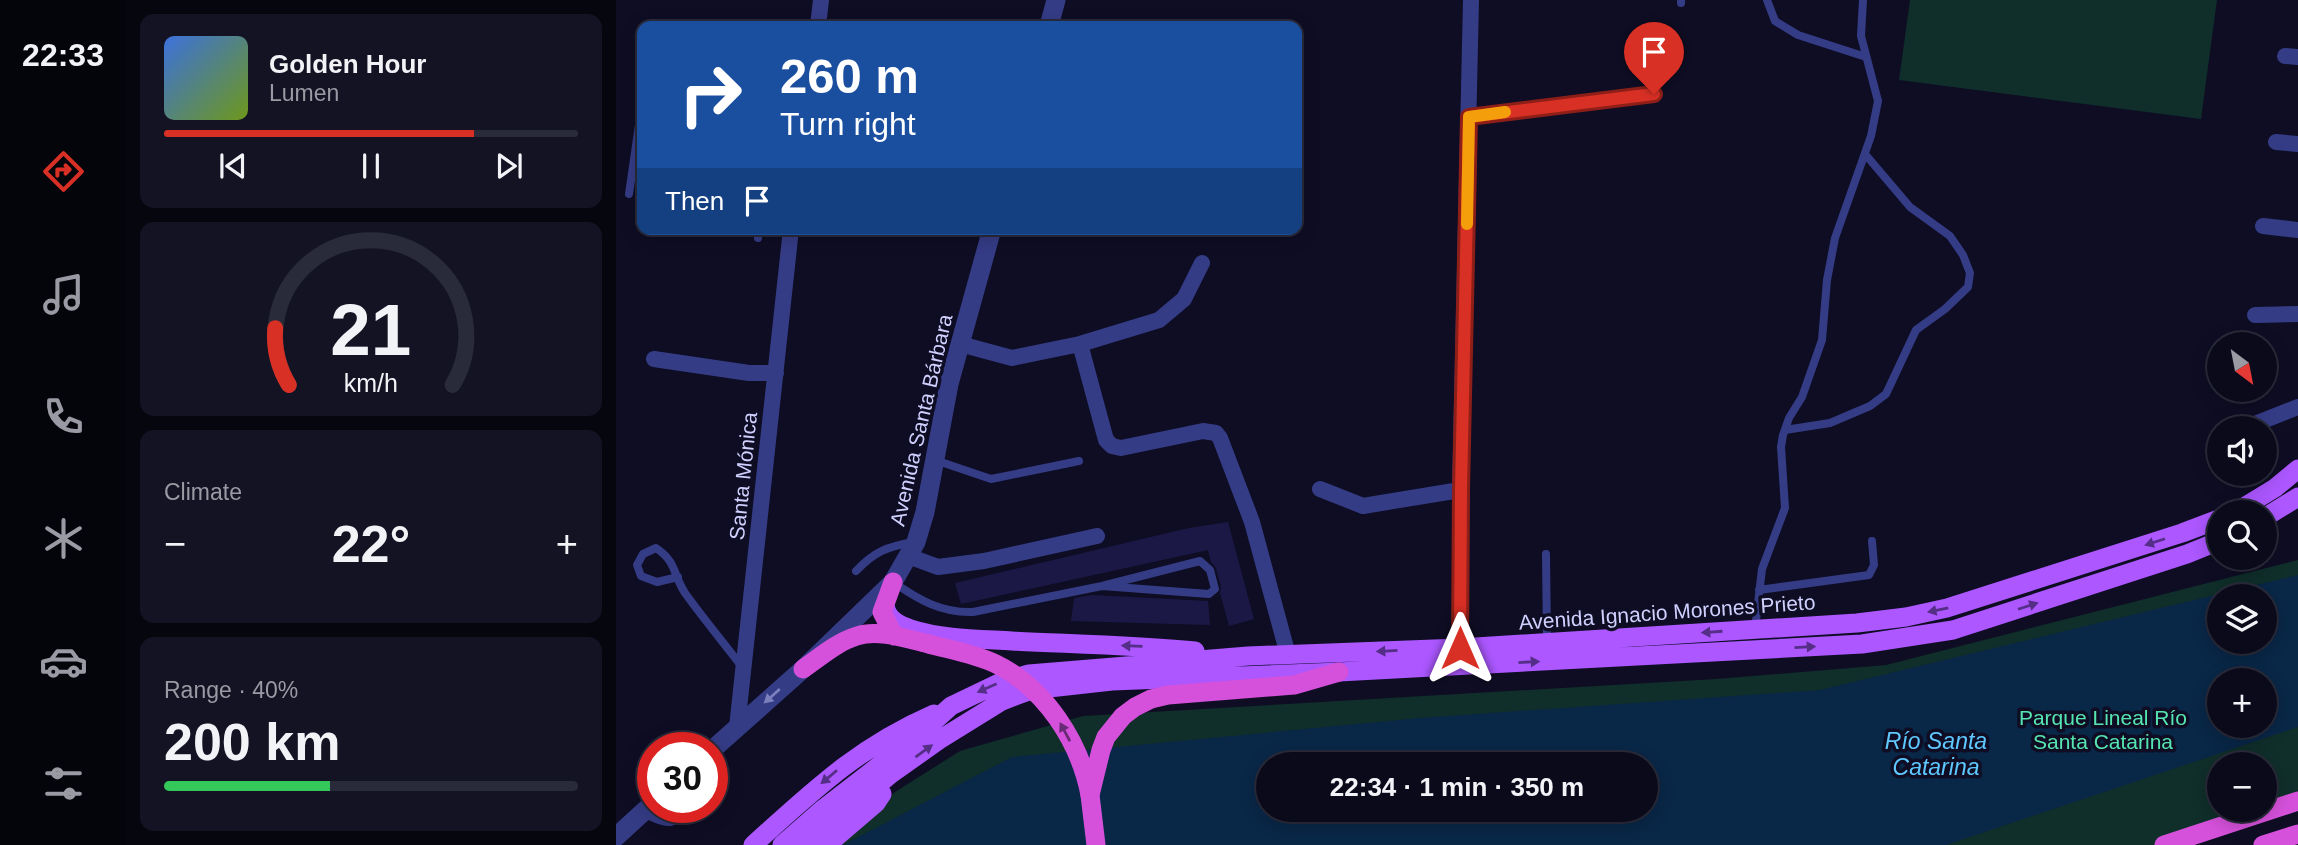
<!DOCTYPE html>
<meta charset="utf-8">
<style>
body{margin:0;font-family:Arial,sans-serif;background:#131324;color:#f1f3f6;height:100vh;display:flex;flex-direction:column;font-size:26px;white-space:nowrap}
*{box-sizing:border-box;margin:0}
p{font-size:23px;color:#999aa3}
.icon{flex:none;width:38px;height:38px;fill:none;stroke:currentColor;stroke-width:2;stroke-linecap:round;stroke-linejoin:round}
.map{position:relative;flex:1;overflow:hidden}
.side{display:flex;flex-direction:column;gap:14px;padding:14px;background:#06060f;width:490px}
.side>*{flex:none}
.banner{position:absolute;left:21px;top:21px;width:665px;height:214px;border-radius:14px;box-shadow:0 4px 18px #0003,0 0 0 2px #2a2b3a;background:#1a4fa0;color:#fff;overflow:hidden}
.needle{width:46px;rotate:148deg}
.buttons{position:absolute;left:1591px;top:332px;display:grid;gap:14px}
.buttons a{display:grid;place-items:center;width:70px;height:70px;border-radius:50%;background:#0a0a1b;box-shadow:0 4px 18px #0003,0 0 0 2px #2a2b3a;font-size:35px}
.speed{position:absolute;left:21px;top:732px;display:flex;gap:14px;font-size:35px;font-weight:700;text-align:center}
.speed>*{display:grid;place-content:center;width:91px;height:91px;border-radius:50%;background:#0a0a1b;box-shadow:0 4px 18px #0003,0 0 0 2px #2a2b3a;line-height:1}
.speed .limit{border:10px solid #d22;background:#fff;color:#111}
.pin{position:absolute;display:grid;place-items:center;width:60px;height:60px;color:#fff;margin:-72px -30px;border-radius:50% 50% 50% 0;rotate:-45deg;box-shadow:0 0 7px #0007}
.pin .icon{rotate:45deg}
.me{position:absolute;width:77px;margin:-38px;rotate:0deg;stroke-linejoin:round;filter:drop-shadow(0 0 5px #0008)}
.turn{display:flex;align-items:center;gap:24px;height:147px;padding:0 28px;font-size:32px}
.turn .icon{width:91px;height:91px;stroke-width:2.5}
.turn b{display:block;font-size:49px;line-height:60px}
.then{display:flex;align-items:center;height:66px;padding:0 28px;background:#0003;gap:14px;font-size:26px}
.big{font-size:52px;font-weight:700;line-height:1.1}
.side .card{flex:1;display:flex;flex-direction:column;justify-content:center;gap:10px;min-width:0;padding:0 24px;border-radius:14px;background:#131324}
.side .dial{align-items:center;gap:0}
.dial svg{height:182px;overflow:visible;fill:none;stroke:#2a2b3a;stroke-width:7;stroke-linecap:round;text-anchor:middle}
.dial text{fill:#f1f3f6;stroke:none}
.song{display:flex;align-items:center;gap:21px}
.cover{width:84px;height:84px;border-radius:10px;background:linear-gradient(135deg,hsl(220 70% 55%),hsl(80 70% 35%))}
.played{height:7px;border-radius:4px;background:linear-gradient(90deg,#d93025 75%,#2a2b3a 75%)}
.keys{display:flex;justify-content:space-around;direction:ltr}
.heat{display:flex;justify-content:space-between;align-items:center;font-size:38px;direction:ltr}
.charge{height:10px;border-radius:5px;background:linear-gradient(90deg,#34c759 40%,#2a2b3a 0)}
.trip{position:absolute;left:640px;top:752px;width:402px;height:70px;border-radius:35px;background:#0a0a1b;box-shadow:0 4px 18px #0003,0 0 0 2px #2a2b3a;font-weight:700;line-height:70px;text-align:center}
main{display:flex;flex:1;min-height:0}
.tabs{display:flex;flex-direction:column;width:126px;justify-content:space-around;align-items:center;background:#04040b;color:#999aa3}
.tabs .icon{width:49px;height:49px}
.tabs .current{color:#d93025}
.tabs b{font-size:32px;color:#f1f3f6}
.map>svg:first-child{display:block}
.green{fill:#102e2a;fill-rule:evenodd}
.water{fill:#092747;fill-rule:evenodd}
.building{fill:#1c1846}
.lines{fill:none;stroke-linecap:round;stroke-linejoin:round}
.service{stroke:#353c86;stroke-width:8}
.minor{stroke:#353c86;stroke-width:16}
.tertiary{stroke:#353c86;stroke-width:19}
.primary{stroke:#ac57ff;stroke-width:19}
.trunk{stroke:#d651db;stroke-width:19}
.trunk-bridge{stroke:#d651db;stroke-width:19}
.oneway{fill:#552e87}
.oneway2{fill:#7b7fbc}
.oneway3{fill:#682c76}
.route-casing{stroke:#8d1f18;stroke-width:18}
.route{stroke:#d93025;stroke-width:12}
.slow{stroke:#f59e0b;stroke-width:12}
.labels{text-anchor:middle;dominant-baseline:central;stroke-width:7;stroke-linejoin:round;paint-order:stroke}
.street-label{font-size:21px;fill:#d0d0ff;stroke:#0e0d24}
.park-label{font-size:21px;fill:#56e5b0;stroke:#0e0d24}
.water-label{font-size:23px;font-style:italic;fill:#5ec8ff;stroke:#0e0d24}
</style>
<main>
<nav class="tabs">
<b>22:33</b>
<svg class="icon current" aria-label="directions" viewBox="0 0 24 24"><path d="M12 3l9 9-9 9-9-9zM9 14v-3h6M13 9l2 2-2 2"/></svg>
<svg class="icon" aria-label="music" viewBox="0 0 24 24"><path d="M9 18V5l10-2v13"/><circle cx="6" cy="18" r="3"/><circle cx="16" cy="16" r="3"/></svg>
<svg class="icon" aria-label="phone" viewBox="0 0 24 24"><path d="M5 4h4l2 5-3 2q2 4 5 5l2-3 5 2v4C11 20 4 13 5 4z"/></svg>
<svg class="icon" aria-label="climate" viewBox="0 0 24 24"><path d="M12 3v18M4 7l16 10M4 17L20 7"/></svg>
<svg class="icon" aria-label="car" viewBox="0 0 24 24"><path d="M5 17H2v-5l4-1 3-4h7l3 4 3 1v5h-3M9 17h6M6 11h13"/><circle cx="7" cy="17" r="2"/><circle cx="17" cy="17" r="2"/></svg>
<svg class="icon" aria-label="filters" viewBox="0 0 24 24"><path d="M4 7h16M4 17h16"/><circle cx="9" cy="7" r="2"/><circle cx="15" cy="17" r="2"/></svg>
</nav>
<section class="side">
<div class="card">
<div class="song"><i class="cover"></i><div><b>Golden Hour</b><p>Lumen</p></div></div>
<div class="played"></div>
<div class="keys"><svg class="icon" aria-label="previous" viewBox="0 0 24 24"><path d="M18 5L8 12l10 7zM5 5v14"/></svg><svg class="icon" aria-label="pause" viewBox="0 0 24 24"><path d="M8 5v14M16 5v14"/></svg><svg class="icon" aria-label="next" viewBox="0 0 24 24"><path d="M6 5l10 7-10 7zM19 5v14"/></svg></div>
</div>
<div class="card dial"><svg viewBox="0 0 100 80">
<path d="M14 69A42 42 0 1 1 86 69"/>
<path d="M14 69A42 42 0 0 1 8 44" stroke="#d93025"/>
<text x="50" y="56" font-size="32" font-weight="700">21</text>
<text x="50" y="72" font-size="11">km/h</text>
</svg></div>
<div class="card"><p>Climate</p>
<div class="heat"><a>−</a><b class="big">22°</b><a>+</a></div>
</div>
<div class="card"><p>Range · 40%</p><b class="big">200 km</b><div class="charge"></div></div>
</section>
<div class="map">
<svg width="1682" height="845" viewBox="0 0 1682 845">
<rect width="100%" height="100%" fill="#0e0d24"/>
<!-- green -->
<path class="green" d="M1294,0H1601L1585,119L1283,80Z
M1682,560V800L1544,845H218L279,792L344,751L467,716L1100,679L1270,665ZM1603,597H1648V642H1603ZM1603,681H1648V726H1603ZM653,765H1031V810H653ZM1603,765H1648V810H1603Z"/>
<!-- water -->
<path class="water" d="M1682,575V727L1330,845H227L396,757L804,718L1204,690ZM1603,597H1648V642H1603ZM1603,681H1648V726H1603ZM653,765H1031V810H653Z"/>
<!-- building -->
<path class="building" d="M612,522L638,619L613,626L604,593L605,587L600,568L595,562L592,550L345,604L339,583L573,528Z
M476,595L592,601L594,625L455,621L458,598Z"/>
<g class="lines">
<!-- service -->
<path class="service" d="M1151,0L1159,21L1182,35L1250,57
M1065,3V0
M853,117L1038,94
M13,194L26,104
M142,238L143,229
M1169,430L1214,423L1254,406L1270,394L1300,330L1329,309L1352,287L1354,273L1347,255L1334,236L1294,207L1249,154
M319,460L375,479L463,461
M930,554L931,642
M240,571C259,551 271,547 297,542
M62,577L41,582L25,576L21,565L27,554L40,548C61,562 57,575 69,593C87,618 107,642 126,667
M277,582C303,600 325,613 357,612L486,586L584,561L594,570L599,589L593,594L486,586
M1143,590L1253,575L1258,565L1256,541
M1139,629L1146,569L1169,508L1165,447L1167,435L1173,418L1186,397L1206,340L1211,280L1219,238L1255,136L1262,101L1245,36L1247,0
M96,758C103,770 106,779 96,791
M29,814C54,826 57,825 78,807"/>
<!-- minor -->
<path class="minor" d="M202,26L205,0
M1669,56L1682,57
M1660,142L1682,144
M1647,226L1682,230
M1639,315L1682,314
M344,344L396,358L464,344L543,320L568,299L586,263
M464,344L490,440L496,446L505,448L587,431L600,433L604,438L636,522L672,655
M38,359L133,373H160
M1634,426L1682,407
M704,489L747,506L844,490
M292,556L322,567L368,561L481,536
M844,648V490L855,0
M121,727L175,229"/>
<!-- tertiary -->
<path class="tertiary" d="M433,26L440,0
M96,750L187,669L277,582L300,542L309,512L333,384L376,229
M0,837L37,803"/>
<!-- primary -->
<path class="primary" d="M1618,513L1659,488L1682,469
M1648,518L1682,497
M269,605C271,619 282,625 295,629C326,639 363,639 396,641C457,644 518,645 579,651
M137,845C197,791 242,747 318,714
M166,845L207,809L304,734L335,706L385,682L413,674L632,656L844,648L1241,623L1290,617L1331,608L1566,533L1603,519
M190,845L275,774L323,740L386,701L415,690L496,681L723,672L1246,644L1337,630L1571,554L1603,541
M211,845L260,803L266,794"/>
<!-- trunk -->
<path class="trunk" d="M277,582L266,612L278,636
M187,669C204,657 221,642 241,636C263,629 291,639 313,644
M480,845L474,795L485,750L490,737L507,716L519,707L535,699L552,695L678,685L723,672
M1548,845L1682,801
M1647,845L1682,834"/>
<!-- trunk-bridge -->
<path class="trunk-bridge" d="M313,644C335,650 359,654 380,664C429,688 464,742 474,795"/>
</g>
<!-- one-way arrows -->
<defs><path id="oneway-solid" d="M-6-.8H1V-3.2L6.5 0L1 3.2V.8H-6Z" transform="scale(1.75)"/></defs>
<g class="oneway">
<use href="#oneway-solid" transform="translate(1539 542) rotate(162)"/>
<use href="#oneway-solid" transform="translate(1412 606) rotate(-18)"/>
<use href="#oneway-solid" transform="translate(1322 610) rotate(168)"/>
<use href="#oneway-solid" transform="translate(1096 632) rotate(176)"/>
<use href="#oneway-solid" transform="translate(516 646) rotate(-178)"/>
<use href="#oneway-solid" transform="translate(1189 647) rotate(-3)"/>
<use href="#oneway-solid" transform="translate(771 651) rotate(177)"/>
<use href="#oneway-solid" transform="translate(913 662) rotate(-3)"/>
<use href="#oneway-solid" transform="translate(371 688) rotate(156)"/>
<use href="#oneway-solid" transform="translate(308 751) rotate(-36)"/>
<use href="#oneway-solid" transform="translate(213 777) rotate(140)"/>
</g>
<use class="oneway2" href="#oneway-solid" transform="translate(156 696) rotate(138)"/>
<use class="oneway3" href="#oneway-solid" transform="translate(449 732) rotate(-118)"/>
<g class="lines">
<defs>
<path id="route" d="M844,648L845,490L853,117L1038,94"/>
</defs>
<!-- route casing -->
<use href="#route" class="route-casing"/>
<!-- route -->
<use href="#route" class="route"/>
<!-- slow -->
<path class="slow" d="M851,224L853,117L889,112"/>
</g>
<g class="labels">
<!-- street labels -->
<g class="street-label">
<text transform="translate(305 420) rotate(-77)">Avenida Santa Bárbara</text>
<text transform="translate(127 476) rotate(-84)">Santa Mónica</text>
<text transform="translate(1051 612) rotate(-4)">Avenida Ignacio Morones Prieto</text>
</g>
<!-- park labels -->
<g class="park-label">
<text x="1487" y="717">Parque Lineal Río<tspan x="1487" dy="24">Santa Catarina</tspan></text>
</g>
<!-- water labels -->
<g class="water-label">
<text x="1320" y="741">Río Santa<tspan x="1320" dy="26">Catarina</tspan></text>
</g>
</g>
</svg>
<div class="buttons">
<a><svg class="needle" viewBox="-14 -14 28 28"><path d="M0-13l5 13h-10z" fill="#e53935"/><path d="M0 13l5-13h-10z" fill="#999aa3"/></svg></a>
<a><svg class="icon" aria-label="sound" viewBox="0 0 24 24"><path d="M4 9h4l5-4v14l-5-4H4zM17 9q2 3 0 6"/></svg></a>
<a><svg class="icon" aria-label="search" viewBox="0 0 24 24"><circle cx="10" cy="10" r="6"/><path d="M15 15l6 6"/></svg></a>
<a><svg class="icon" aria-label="layers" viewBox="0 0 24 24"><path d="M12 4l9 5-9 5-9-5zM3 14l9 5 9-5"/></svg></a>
<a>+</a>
<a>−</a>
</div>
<div class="speed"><div class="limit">30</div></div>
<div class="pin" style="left:1038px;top:94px;background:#d93025"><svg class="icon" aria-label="arrive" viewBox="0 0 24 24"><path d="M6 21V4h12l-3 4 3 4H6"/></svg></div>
<svg class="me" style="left:844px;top:648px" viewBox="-20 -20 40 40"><path d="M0-17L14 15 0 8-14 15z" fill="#d93025" stroke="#fff" stroke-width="4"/></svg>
<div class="trip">22:34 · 1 min · 350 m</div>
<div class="banner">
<div class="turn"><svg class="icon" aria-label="right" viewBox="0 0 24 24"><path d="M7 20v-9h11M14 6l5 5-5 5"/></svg><div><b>260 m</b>Turn right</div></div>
<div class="then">Then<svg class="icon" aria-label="arrive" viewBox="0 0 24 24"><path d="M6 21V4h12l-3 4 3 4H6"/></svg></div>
</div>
</div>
</main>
